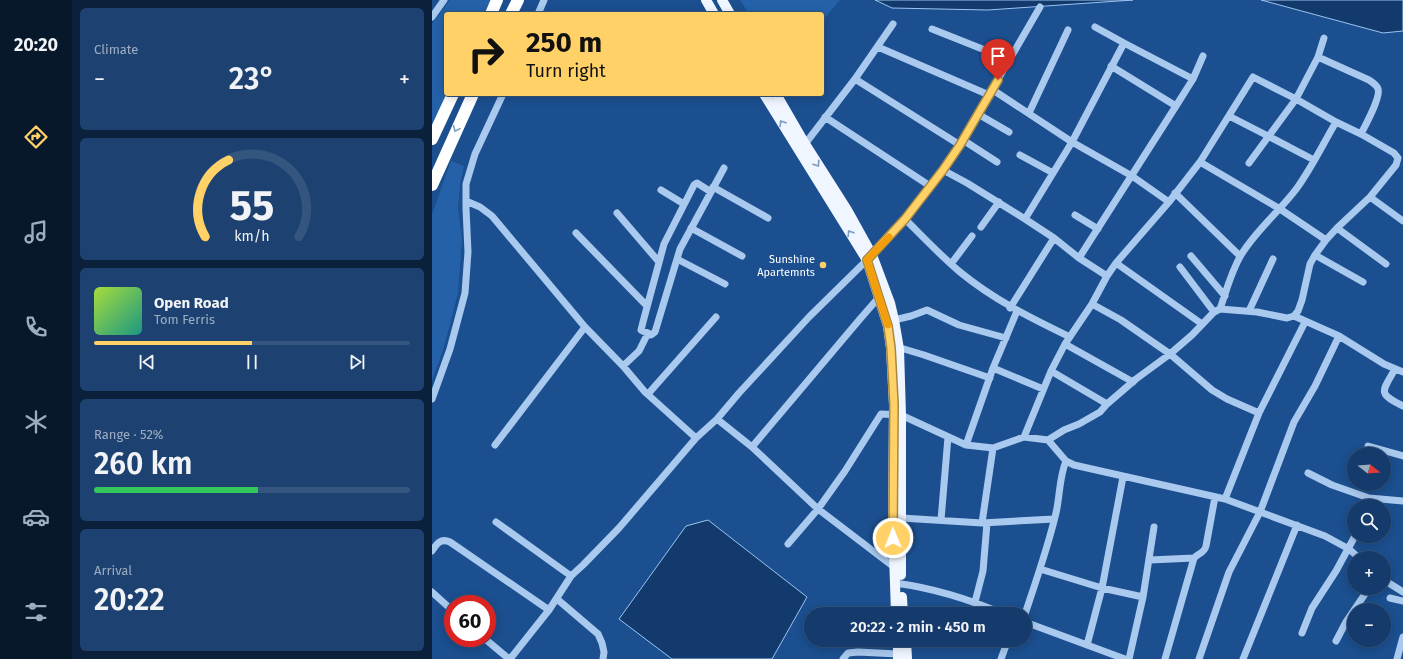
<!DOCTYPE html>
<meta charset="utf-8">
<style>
body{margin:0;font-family:"Fira Sans",sans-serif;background:#1d4271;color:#f1f3f6;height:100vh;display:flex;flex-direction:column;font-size:15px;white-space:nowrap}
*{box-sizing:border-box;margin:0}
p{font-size:13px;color:#9dadc1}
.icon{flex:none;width:22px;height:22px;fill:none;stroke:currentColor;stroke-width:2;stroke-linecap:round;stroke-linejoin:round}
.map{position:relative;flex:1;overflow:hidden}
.side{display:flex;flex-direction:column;gap:8px;padding:8px;background:#0b203b;width:360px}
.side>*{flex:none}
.top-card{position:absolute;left:12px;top:12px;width:380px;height:84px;border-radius:4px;box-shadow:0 2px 10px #0003,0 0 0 1px #33557e;background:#ffd166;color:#111;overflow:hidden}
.needle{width:26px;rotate:107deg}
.controls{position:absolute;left:915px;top:447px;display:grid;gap:8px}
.controls a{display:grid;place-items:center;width:44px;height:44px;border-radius:50%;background:#143b6b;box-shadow:0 2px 10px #0003,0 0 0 1px #33557e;font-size:20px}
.speed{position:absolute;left:12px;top:595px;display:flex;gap:8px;font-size:20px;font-weight:700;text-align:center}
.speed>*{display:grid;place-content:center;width:52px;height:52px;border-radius:50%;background:#143b6b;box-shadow:0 2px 10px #0003,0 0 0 1px #33557e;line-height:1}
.speed .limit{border:6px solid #d22;background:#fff;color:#111}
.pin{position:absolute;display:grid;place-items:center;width:34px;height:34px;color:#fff;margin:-41px -17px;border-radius:50% 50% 50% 0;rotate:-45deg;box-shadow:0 0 4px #0007}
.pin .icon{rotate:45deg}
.me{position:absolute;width:44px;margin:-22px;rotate:359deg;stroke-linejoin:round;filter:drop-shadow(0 0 3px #0008)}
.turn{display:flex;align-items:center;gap:14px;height:84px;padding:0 16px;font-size:18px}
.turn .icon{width:52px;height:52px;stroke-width:2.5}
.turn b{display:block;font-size:28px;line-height:34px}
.big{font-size:30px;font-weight:600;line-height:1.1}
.side .tile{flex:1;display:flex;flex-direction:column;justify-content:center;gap:6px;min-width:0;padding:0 14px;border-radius:6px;background:#1d4271}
.side .dial{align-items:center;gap:0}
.dial svg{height:104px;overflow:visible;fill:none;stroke:#33557e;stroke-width:7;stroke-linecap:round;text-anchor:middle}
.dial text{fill:#f1f3f6;stroke:none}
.song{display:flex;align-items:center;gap:12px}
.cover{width:48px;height:48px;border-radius:6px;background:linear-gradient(135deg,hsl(80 70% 55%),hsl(170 70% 35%))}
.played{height:4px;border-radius:2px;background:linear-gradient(90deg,#ffd166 50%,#33557e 50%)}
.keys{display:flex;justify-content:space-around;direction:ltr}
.heat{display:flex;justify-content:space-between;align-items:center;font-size:22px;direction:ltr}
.charge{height:6px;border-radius:3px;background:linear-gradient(90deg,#34c759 52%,#33557e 0)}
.trip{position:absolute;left:372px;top:607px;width:228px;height:40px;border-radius:20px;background:#143b6b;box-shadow:0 2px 10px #0003,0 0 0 1px #33557e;font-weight:600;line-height:40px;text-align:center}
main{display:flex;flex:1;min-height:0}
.tabs{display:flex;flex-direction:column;width:72px;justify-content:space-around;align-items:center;background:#08182b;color:#9dadc1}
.tabs .icon{width:28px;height:28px}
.tabs .current{color:#ffd166}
.tabs b{font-size:18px;color:#f1f3f6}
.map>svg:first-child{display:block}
.green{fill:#2461a8}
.water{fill:#123a6d;stroke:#9cc4f0}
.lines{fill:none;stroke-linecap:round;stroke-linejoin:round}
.minor{stroke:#a9c9ee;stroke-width:7}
.major{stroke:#f0f6ff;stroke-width:10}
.highway{stroke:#fff;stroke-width:12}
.oneway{stroke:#7b9ac1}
.oneway2{stroke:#829ec1}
.route-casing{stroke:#a68842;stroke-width:10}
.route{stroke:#ffd166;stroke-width:7}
.slow{stroke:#f59e0b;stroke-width:7}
.poi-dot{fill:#ffd166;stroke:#1b4f8f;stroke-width:1.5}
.labels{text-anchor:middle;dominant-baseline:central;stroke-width:4;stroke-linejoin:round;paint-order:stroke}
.poi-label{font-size:11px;fill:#fff;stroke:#1b4f8f;text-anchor:end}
</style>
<main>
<nav class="tabs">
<b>20:20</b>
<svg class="icon current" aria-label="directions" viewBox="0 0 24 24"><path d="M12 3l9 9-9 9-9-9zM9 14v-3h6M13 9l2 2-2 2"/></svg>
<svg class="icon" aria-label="music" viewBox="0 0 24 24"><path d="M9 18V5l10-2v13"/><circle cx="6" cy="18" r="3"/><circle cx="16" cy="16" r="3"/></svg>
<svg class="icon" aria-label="phone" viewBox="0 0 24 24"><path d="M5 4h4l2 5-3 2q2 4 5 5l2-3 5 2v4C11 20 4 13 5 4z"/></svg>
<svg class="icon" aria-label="climate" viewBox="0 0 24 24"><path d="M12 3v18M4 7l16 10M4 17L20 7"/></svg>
<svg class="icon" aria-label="car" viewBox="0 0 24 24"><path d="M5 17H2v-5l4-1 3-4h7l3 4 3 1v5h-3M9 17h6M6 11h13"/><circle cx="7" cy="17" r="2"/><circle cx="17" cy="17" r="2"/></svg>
<svg class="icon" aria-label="filters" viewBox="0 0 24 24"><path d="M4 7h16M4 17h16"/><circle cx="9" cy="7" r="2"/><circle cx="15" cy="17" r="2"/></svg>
</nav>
<section class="side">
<div class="tile"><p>Climate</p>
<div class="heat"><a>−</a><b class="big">23°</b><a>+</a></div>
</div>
<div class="tile dial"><svg viewBox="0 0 100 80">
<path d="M14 69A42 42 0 1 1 86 69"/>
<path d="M14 69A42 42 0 0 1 32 10" stroke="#ffd166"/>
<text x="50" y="56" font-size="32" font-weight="700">55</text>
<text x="50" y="72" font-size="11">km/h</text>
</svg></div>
<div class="tile">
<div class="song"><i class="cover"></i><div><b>Open Road</b><p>Tom Ferris</p></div></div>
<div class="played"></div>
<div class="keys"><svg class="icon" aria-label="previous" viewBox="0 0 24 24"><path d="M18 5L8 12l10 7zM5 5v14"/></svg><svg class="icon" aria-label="pause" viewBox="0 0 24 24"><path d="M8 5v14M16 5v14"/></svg><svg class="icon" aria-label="next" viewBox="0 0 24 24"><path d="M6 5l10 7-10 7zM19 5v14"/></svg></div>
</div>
<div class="tile"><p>Range · 52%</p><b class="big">260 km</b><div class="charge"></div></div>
<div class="tile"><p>Arrival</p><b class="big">20:22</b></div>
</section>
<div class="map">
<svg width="971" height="659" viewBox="0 0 971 659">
<rect width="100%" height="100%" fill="#1b4f8f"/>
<!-- green -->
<path class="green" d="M18,0H60L53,14H14V94H16L0,123V24Z
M308,0H408L390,21V14H317Z
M19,161L32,166L28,184L26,208L30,240L26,293L12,347L0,381V214Z"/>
<!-- water -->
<path class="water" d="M443,0H701L556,10L460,8Z
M829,0H971V31L951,33Z
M276,520L375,597L340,659H240L187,619L254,526Z"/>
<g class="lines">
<!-- minor -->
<path class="minor" d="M106,14L112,0
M0,17L12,0
M663,27L692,43L761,79
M500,29L578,60
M446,47L557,95
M886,57L937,80C940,82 945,85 946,89C949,97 933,126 929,134
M679,66L744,106
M423,79L528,145
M561,90L640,142L700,176L737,202
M597,113L636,30
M546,114L577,132
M797,116L836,136L882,160
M393,117L498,186
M531,140L565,162
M373,144L423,79L461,24
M588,155L621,173
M768,162L848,209L894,240
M817,163L864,99L886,57L892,38
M511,170L535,183L593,219L622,238L647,258L675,276
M281,187L336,218
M229,190L252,204
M279,192L265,183L262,185L232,244L211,322L209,330L219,335L223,332L248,249L292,168
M743,193L808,256
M938,197L971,221
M34,201L48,207L60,216L153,327L191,366L213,392L264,438
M185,213L227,262
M643,215L666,229
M473,219C491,237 509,256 528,272C562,300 599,318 638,337
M593,219L640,142L692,43
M549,227L567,202
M259,228L310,256
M905,228L954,264
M144,233L215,306
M883,255L931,282
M759,256L793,296
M647,258L744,106L761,79L771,56
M245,259L293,284
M684,263L770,324
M519,264L540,236
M748,267L782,312
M660,304L689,320L738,354L780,390L795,399L827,413
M578,308L622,238
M788,309C794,292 799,272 809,255C824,230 848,211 865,188C880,167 891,144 904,122
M817,311L841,259
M862,316L907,336L952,364L971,372
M462,320L479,316L495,310L527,325L574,338
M633,344L701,382
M463,348L472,349L492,355L558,378
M191,366L207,351L216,333
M561,368L611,389
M963,369C950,392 945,393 971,406
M619,371L675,404
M216,394L284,317
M0,399L18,349L33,293L36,252L34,208V184L43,154L71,94
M285,419L320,447L386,509L462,567
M616,440L634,461L642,465L793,499L893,536L917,549L927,558
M63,445L153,327
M534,445L561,368L585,311
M936,446L971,456
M320,447L428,319L448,296
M876,473L900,485L937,498L971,501
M793,499L827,413L873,322
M469,518L550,523L622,519
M509,520L516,437
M64,522L139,576
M550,523L561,448
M356,544L386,509L413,471L449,414L469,415L534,445L561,448L592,437L616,440L632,430L647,424L668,412L675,404L704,379L738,354L760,335L782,312L788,309L825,312L855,318L862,316L866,311L870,300L878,264L883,255L894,240L905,228L938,197L964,165L966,158L962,153L929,134L904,122L864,99L821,77L768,162L737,202L684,263L675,276L660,304L633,344L619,371L592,437
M0,551C5,543 9,538 18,542L117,610
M718,560L762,558C766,553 772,554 774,546L783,497
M608,569L670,588L711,597
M952,580L971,592
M463,583C500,588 537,599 571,614
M0,592L21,611
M958,598L971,601
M125,599L166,634L170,643L172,652L171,659
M543,602L551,571L555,523
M593,614C604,581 616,547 624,513C628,496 627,478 634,461
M593,622L693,659
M870,633L880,608L904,571L923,536
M52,638L77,659
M904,641L914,622L937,588
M655,645L670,588L691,477
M78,659L117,610L139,576L151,565L187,528L264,438L285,419L307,393L377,317L435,260L473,219L511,170L528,145L608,7
M411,659L416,653L426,652L466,654
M569,659L576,640
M697,659L711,597L722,527
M733,659L762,558
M767,659L797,572L828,512L862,422L883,386L907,336
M811,659L865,525
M965,659L971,637"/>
<!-- major -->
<path class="major" d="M274,0L282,14
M290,0L298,14
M332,94L435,260L456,326L459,348L462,405L461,523L464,614
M344,94L373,144L415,210L440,255L458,303L462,320L467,349L469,415V575
M470,597L471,614
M466,640V659
M474,640L475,659"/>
<!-- highway -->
<path class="highway" d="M59,14L65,0
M79,14L86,0
M0,139L21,94
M0,185L41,94"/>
</g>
<!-- one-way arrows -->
<defs><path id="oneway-chevron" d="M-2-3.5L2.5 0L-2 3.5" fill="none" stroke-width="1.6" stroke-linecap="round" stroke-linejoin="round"/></defs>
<g class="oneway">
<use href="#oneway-chevron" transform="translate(350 123) rotate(-122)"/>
<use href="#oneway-chevron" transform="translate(385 164) rotate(57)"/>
<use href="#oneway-chevron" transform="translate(418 233) rotate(-122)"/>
</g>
<use class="oneway2" href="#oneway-chevron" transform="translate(24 129) rotate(114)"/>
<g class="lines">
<defs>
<path id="route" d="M461,538L462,404L459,348L456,326L435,260L473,219L511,170L528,145L566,80"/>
</defs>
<!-- route casing -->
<use href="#route" class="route-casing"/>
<!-- route -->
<use href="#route" class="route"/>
<!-- slow -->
<path class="slow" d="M456,325L435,260L457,237"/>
</g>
<!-- markers -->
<circle class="poi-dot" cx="391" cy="265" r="4"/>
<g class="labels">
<!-- poi labels -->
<g class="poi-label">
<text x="383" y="259">Sunshine<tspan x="383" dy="13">Apartemnts</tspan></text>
</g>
</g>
</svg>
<div class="controls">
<a><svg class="needle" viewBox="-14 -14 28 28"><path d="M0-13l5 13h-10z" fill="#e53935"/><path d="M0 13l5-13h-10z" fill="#9dadc1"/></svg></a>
<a><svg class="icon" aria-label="search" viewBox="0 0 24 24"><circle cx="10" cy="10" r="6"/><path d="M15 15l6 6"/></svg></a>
<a>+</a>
<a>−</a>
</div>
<div class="speed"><div class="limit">60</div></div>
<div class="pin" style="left:566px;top:80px;background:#d93025"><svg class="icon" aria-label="arrive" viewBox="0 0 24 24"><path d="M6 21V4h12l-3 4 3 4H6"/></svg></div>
<svg class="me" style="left:461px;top:538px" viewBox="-20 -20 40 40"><circle r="17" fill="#ffd166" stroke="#fff" stroke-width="3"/><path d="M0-11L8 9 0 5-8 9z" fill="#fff"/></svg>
<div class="trip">20:22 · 2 min · 450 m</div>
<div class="top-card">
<div class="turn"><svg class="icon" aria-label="right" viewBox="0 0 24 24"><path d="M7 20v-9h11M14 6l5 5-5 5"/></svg><div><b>250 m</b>Turn right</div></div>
</div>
</div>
</main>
